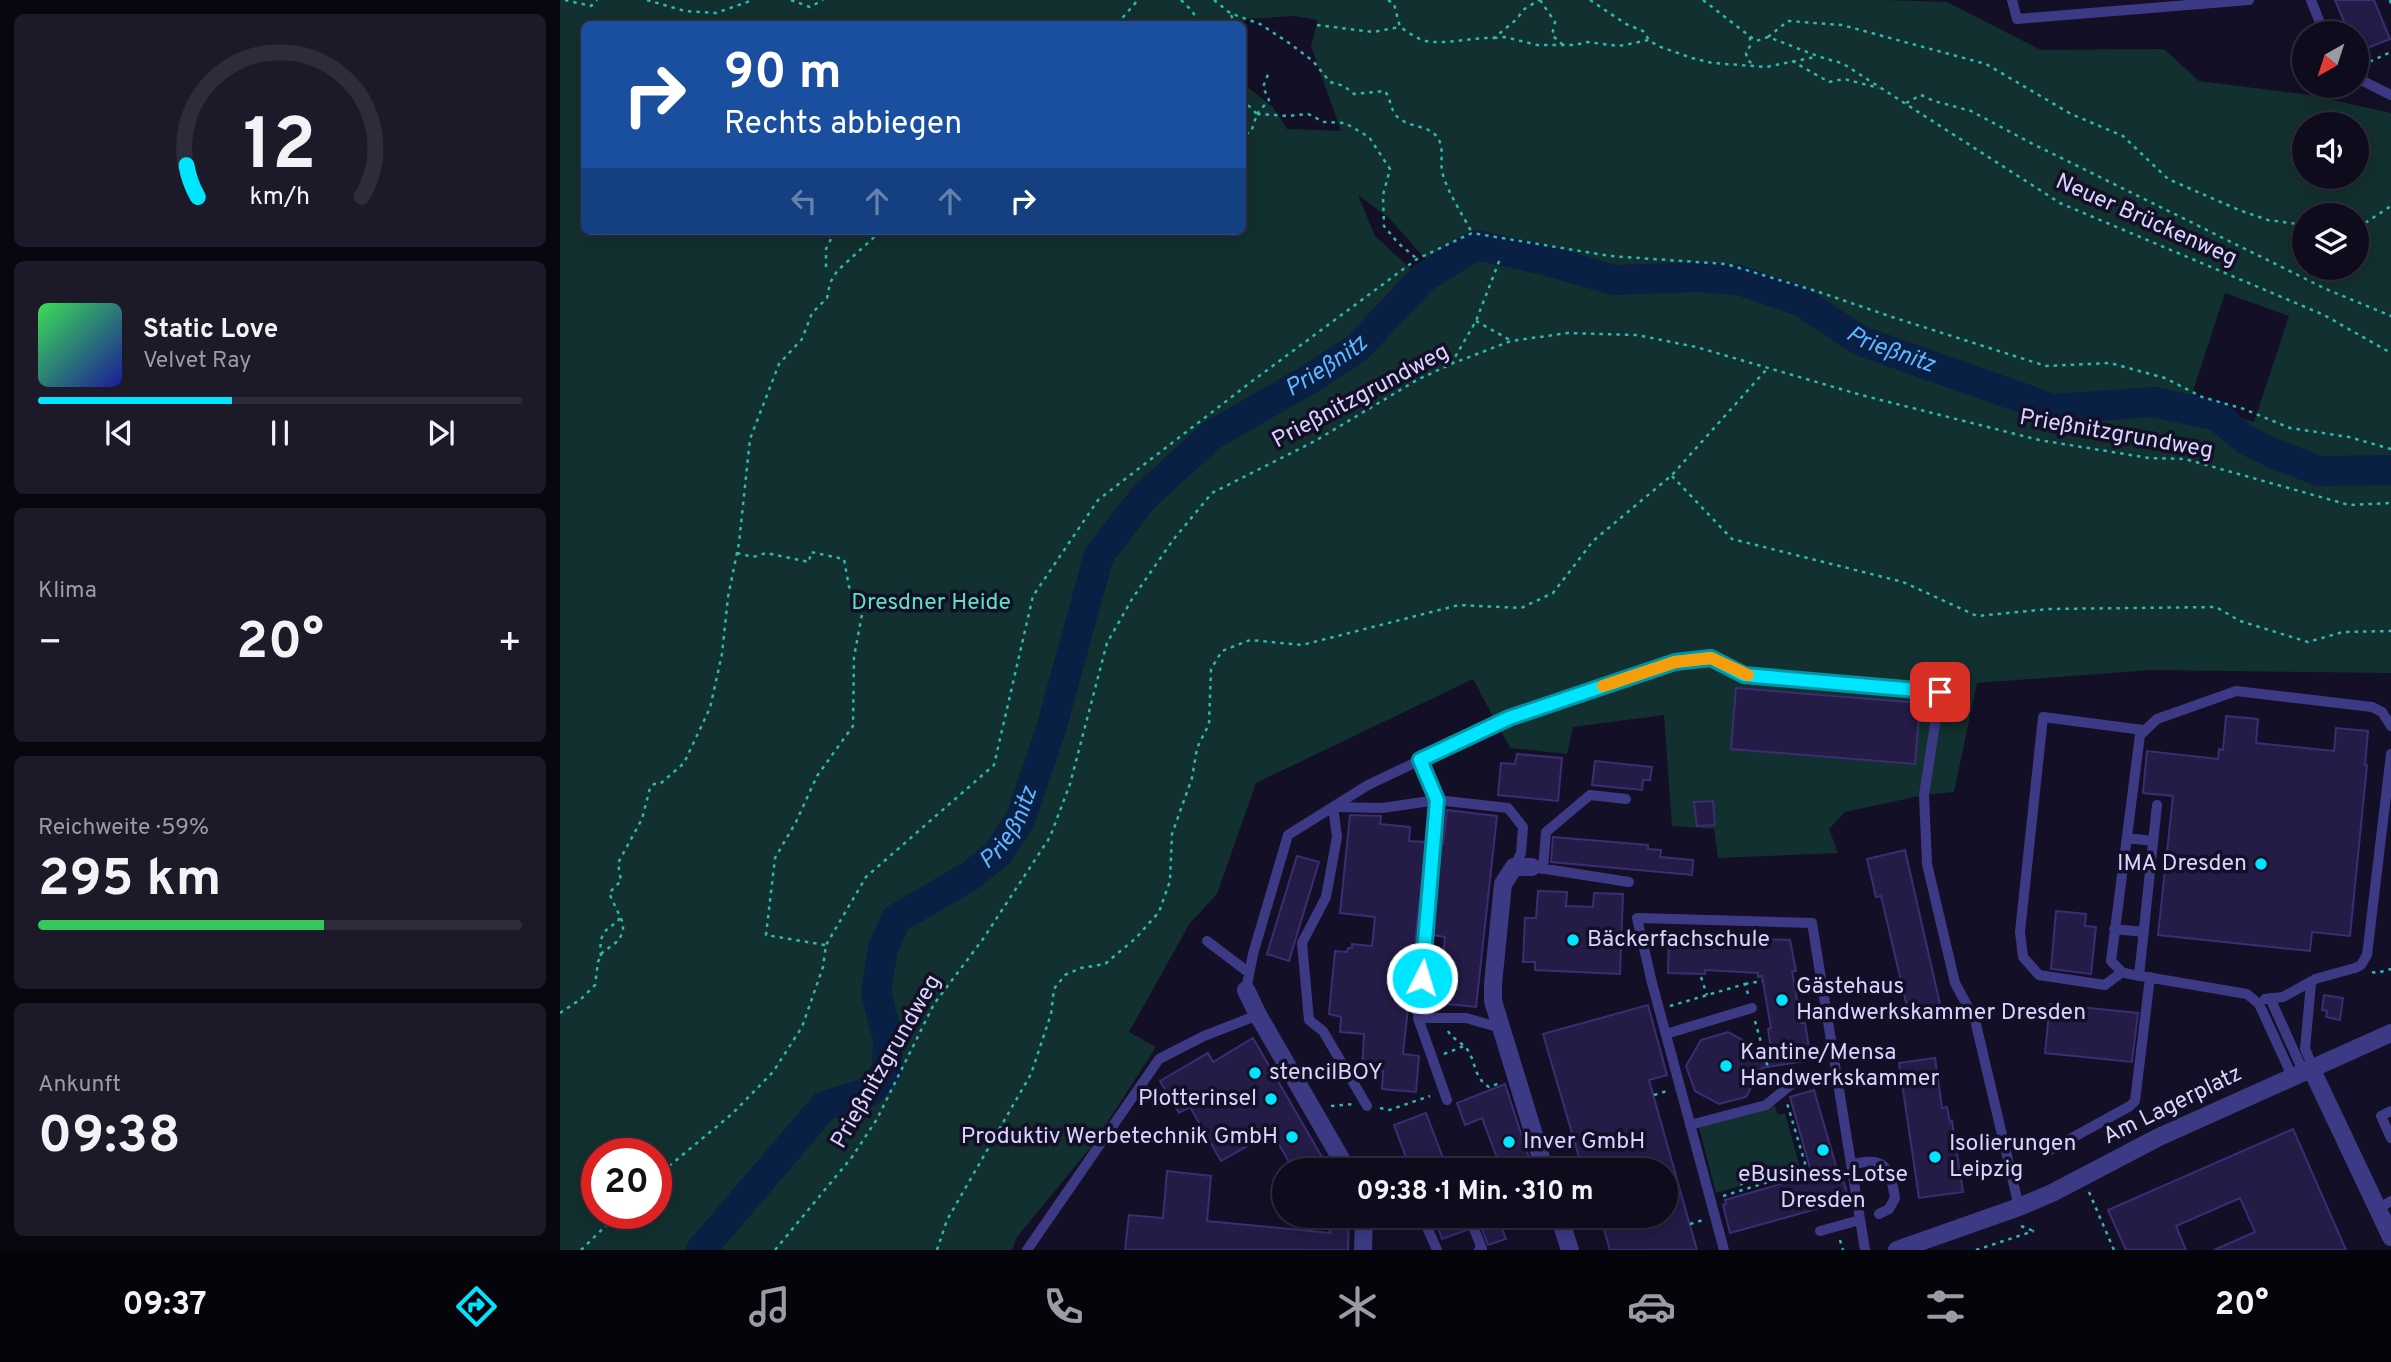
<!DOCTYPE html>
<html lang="de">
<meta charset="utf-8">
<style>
body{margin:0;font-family:Overpass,sans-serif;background:#1c1929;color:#f1f3f6;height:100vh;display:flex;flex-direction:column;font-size:26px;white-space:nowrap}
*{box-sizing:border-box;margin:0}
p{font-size:23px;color:#9b9ba3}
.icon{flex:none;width:38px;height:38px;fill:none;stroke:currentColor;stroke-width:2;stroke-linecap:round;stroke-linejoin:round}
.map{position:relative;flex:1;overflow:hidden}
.panel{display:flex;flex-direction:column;gap:14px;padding:14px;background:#08060f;width:560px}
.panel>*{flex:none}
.hud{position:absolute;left:21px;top:21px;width:665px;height:214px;border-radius:10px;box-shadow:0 4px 18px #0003,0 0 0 2px #2e2b3b;background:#1a4fa0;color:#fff;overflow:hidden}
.needle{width:46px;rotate:219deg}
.buttons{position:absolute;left:1732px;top:21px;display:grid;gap:14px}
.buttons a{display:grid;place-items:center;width:77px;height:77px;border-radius:50%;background:#0e0b1c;box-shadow:0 4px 18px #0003,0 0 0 2px #2e2b3b;font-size:35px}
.speed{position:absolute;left:21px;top:1138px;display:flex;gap:14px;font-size:35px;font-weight:700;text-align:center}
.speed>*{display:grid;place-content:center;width:91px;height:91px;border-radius:50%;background:#0e0b1c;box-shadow:0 4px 18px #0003,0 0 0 2px #2e2b3b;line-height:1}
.speed .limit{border:10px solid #d22;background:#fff;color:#111}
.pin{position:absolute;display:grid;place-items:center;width:60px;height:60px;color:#fff;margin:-30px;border-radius:14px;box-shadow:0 4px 10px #0006}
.me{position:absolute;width:77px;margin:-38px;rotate:5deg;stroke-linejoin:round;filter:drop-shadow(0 0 5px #0008)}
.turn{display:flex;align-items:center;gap:24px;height:147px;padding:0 28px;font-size:32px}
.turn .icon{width:91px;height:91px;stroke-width:2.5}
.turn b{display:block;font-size:49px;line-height:60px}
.lanes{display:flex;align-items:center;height:66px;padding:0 28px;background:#0003;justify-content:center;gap:35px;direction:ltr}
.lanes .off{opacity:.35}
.big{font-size:52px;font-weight:700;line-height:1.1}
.panel .widget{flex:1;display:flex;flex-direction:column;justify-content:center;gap:10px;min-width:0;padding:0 24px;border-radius:10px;background:#1c1929}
.panel .dial{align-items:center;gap:0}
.dial svg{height:182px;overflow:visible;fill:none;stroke:#2e2b3b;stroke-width:7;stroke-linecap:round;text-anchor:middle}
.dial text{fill:#f1f3f6;stroke:none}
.song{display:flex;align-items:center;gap:21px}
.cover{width:84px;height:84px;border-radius:10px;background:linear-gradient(135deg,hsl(130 70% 55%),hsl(240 70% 35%))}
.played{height:7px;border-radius:4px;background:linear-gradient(90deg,#00e5ff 40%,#2e2b3b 40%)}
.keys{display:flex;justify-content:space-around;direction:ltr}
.heat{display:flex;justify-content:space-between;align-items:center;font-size:38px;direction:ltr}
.charge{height:10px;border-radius:5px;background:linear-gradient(90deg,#34c759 59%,#2e2b3b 0)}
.trip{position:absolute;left:712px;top:1158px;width:406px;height:70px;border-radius:35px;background:#0e0b1c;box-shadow:0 4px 18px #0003,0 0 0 2px #2e2b3b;font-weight:700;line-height:70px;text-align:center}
.menu{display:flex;height:112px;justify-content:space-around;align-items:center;background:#06040b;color:#9b9ba3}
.menu .icon{width:49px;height:49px}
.menu .selected{color:#00e5ff}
.menu b{font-size:32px;color:#f1f3f6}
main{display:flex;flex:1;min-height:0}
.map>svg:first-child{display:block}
.green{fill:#12302f;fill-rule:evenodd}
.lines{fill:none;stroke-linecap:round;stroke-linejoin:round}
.river{stroke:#0a1f44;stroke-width:30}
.building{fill:#241b47;stroke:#3b2d73;stroke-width:2}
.path{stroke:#2fb8b0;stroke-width:2.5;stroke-dasharray:3.5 5;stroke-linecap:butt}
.lane{stroke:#3d3a85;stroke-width:10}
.street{stroke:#3d3a85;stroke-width:18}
.route-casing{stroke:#0095a6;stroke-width:18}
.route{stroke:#00e5ff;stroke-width:12}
.slow{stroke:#f59e0b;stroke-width:12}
.poi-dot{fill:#00e5ff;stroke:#130f26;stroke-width:2.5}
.labels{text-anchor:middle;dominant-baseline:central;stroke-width:7;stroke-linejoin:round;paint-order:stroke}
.street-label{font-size:23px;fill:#d9d4ff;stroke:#130f26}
.park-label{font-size:23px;fill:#5fe0c0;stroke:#130f26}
.poi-label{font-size:23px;fill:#d9d4ff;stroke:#130f26;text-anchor:start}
.water-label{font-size:24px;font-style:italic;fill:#62b6ff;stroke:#130f26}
</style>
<main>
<section class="panel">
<div class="widget dial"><svg viewBox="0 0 100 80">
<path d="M14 69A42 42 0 1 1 86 69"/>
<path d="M14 69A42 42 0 0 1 9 55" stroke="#00e5ff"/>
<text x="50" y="56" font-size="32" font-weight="700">12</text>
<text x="50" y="72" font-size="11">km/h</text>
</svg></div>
<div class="widget">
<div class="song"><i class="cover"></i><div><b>Static Love</b><p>Velvet Ray</p></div></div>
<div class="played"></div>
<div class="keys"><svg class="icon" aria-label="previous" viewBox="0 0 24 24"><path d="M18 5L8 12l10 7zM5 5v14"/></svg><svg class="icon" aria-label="pause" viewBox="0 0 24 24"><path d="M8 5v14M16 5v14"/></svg><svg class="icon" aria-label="next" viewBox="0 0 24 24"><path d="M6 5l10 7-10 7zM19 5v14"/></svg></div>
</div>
<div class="widget"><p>Klima</p>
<div class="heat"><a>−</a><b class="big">20°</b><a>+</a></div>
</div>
<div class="widget"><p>Reichweite · 59%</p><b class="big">295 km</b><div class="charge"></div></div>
<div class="widget"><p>Ankunft</p><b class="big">09:38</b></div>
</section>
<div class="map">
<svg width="1831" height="1250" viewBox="0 0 1831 1250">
<rect width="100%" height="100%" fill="#130f26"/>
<!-- green -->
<path class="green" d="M0,0H1327L1387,2L1481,50L1604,49L1639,81L1750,95L1831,113V673L1591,670L1417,683L1394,792L1364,795L1285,812L1269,829L1278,853L1158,858L1154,829L1112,826L1104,715L1013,727L1007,754L950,748L913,679L696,783L657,894L630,923L569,1032L596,1047L532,1146L457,1237L452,1250H0ZM734,16L758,20L751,46L781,131L727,129L713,107L686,86L683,51L682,231H24V24H681L687,19ZM1745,124H1797V177H1745ZM798,195L830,219L868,262L852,270L815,236ZM1745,215H1797V268H1745ZM1665,293L1729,316L1694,422L1630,400ZM37,1153H96V1213H37Z
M1215,1106L1218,1115L1225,1113L1240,1168L1156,1193L1139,1128Z"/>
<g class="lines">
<!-- river -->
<path class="river" id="s1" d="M141,1250L264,1106L309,1092L327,1070L328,1039L316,992L323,948L336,919L410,876L438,853L460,820L491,729L539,555L585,496L652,435L748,380L797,348L863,278L916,245L981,259L1054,280L1136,277L1179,280L1240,301L1301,341L1493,409L1594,402L1657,416L1686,440L1715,454L1759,471L1831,470"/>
</g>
<!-- building -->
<path class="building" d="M1775,0H1814L1830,39L1797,52V33H1789Z
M1176,688L1360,703L1355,764L1171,749Z
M1666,716L1698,719L1696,743L1774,751L1776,728L1808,731L1805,765H1807L1790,936L1752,932L1750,951L1598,935L1613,796L1583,793L1587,751L1658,759L1659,749L1663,750Z
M957,754L1002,758L998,801L938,795L941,763L955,764Z
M1035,761L1092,767L1090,780H1083L1082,790L1032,785Z
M1153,801L1155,825L1137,826L1134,802Z
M887,810L937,816L916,1007L878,1003L885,937L873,935L881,844H883Z
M790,815L821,816L820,824L850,827L849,841L866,842L843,1054L859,1056L856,1092L822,1089L823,1071L802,1069L804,1034L780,1032L781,1017L769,1014L775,951L787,952L788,948H792V944L812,946L815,917L780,913Z
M993,837L1088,845V849L1101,850L1100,857L1133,860L1132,875L991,862Z
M1345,850L1380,1004L1348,1011L1321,896L1316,897L1307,859Z
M737,856L759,862L729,961L707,954Z
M978,891L1007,892L1006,906L1033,907L1034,893L1063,894L1060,974L975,970V962H963L965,918H976Z
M1496,911L1526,914L1525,926L1536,927L1531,974L1491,969Z
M1109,936H1146V940L1199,942V939L1230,940L1236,971H1232L1241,1023H1245L1251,1060L1202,1068L1186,1097L1159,1104L1135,1091L1126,1066L1141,1040L1168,1032L1212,1056L1208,1029L1211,1028L1202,976L1198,977V973L1145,970V974L1108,973Z
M1764,995L1783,998L1780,1020L1766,1017L1767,1011L1762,1010Z
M1490,1004L1578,1013L1572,1062L1485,1053Z
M1088,1005L1107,1075L1089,1080L1137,1250H1050L1040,1216H1106V1171H1023L983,1034Z
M693,1038L770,1171H734L712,1132L661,1161L630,1107L619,1113L600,1081L648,1053L653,1062Z
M1375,1058L1382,1108L1387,1107L1390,1122L1392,1121L1403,1192L1359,1198L1339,1063Z
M945,1084L970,1161L942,1171L922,1118L905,1125L897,1103Z
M1254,1090L1281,1183L1284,1182L1289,1200L1170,1233L1163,1205L1166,1204L1165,1200L1252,1175L1230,1097Z
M866,1113L888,1171H851L834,1125Z
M1733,1129L1786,1250H1654L1695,1232L1680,1198L1616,1226L1626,1250H1566L1548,1210Z
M607,1171L651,1176L647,1221L771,1233L761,1216H789L788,1250H565L569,1215L603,1218Z
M874,1216H901L907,1230L882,1239Z
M917,1216H937L946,1239L928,1245Z"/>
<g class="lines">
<!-- path -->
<path class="path" d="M5,0L31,6L37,0
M87,0L125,11L156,13L193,0
M231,0L250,7L263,0
M621,0L632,11L640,24
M654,0L670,13L700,24L729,43L753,61L770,82L784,86L794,94L825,91C832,101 830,112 840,119C852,128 869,125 878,138C885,150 879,163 883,175C889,195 903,215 912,233
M828,0L834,4L840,27C848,32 857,39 866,41C888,45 911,37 934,38L957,19L963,10L979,0
M980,0L995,22L992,35L1003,45
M1030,0L1066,24L1083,31L1089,40L1098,46L1132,58L1152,63L1206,67L1255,57
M1143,0L1196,41L1208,37C1234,46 1255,57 1282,63L1500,203L1764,315L1831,353
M1830,0L1831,4
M671,15L675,24
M557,24L578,0
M757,25L813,32L840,27
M1190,37V46L1186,53L1187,59L1193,65
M1208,37L1228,21L1282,25L1426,64L1511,114L1563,136L1608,179L1679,210L1708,220L1745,225
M934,38L945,37L977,45H1015L1027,42L1059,46L1089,40
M1232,61L1269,82L1284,79L1319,88
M1802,65L1831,52
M682,99L697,114L691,132L682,135
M1346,103L1361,95L1374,101L1411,111L1469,142L1766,289L1831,316
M697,114L728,116L748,114L764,122L785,123L809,137L830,169L823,195L824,226L838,243L856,258
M697,114L709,100L703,87L709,72
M1797,224L1805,223L1831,206
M266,267V249L275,231
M916,321L950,340
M891,364L916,321L940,259
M1112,476L1172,539L1343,582L1417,616L1489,609L1656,607L1680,621L1748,642L1783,632L1831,631
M177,553L193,557L206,553L249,562L251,552L284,559L289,587L303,609L294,657L293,726L257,776L236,822L215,858L206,935L265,945
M41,956C39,938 42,930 58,922L60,916
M1812,972L1817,973L1831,969
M1141,977L1147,995
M1185,984L1202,981
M1110,1006L1185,984L1188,994
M0,1013L21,999L35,985L38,962L42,953L59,940L63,931V923L49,893L61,881L58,863L82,819L90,788L94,784H100L124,763L150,708L162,654L168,597L179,543L190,439L219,364L242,339L252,313L267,298L270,283L277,271L321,231
M1195,1021L1212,1082
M888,1031C893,1040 904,1043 909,1052C916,1065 915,1079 929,1087L940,1083
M884,1054L904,1046
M1094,1095L1107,1091
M771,1106L793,1104
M820,1108L829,1110L870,1096
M1229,1168L1232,1175
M96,1177L173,1113L213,1072L242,1027L263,967L266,945L306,877L434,765L473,596L538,500L691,382L857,259L912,233L1050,256L1166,264L1256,291L1332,317L1486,366L1550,363L1605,378L1642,397L1684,409L1730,428L1789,437L1831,449
M1181,1182L1183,1190
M1529,1192L1554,1250
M1163,1196L1247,1170L1227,1103
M1130,1224L1143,1220
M1461,1226L1474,1231
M1280,1240L1283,1250
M21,1250L59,1213
M215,1250L292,1157L317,1119L374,1004L423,939L490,837L510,784L547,643L572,599L613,540L652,493L755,441L857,380L891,364L951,341L1008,333L1077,335L1136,347L1301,395L1479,440L1589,458L1625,459L1789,505L1831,503
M377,1250L387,1220L471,1074L491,1014L494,989L505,975L521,968L545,964L576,938L599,912L610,881L612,834L632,778L637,748L649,724L651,669L662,651L690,640L742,645L899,605L961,608L993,593L1033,541L1112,475L1206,370
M1416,1250L1474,1231"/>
<!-- lane -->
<path class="lane" d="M1452,0L1457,19L1689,0
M1751,0L1764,33
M1797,78L1831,95
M1567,838L1593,841
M979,868L1069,882
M983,869L986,832L1030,795L1066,799
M1554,929L1584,932
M647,941L688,972
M1562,972L1545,985L1479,975L1463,957L1460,932L1483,717L1583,730
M1579,976L1597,805
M686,990L693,954L728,835L808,785L949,718L1115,661L1151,658L1184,675L1380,692L1364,795L1367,864L1395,983L1415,1020L1459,1207
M1710,998L1743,1071
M1705,999L1723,997L1752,981
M858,1018H906L941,1028
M1106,1034L1192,1008
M1753,1067L1745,1049L1751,983L1755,979L1795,968L1801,965L1807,955L1831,754
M1732,1076L1699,1004L1687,994L1569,974L1562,972L1551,961L1580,735L1597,719L1676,691L1812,707L1822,712L1831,726
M887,1100L858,1018L877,800L948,808L963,827L961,853L954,867
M807,1106L763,1031L749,1020L742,943L766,897L777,837L773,807L822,808L877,800L860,760
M1831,1111L1821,1116L1831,1138
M1130,1125L1206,1105L1233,1083L1264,1077
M1490,1150L1570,1106L1575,1101L1590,977
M1291,1165C1325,1155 1330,1167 1335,1198L1329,1209L1319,1214
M1817,1209L1831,1201
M862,1216L877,1250
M909,1216L922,1249L919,1250
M1260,1231L1300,1220
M467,1250L599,1059L644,1036L698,1015
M1164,1250L1092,983L1077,918L1252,923L1305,1250"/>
<!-- street -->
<path class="street" d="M972,867H954L943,884L933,984V1001L985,1171
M686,990L698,1015L788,1171
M1751,1068L1831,1237
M999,1216L1010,1250
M803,1250L804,1216
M1337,1250L1459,1207L1492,1193L1599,1137L1831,1033"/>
</g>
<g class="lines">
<defs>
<path id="route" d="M862,978L877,800L860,760L949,718L1115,662L1151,658L1184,675L1380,692"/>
</defs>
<!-- route casing -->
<use href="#route" class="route-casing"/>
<!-- route -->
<use href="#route" class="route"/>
<!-- slow -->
<path class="slow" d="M1043,686L1115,662L1151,658L1188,675"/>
</g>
<!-- markers -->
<g class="poi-dot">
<circle cx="1701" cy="864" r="7"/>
<circle cx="1013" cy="940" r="7"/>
<circle cx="1222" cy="1000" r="7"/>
<circle cx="1166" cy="1066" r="7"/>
<circle cx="695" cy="1073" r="7"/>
<circle cx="711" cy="1099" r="7"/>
<circle cx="732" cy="1137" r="7"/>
<circle cx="949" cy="1142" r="7"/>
<circle cx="1263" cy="1150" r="7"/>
<circle cx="1375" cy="1157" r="7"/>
</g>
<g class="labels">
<!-- street labels -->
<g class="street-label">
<text transform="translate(1586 221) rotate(24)">Neuer Brückenweg</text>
<text transform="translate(801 397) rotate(-28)">Prießnitzgrundweg</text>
<text transform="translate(1556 435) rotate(10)">Prießnitzgrundweg</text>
<text transform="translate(327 1062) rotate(-60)">Prießnitzgrundweg</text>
<text transform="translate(1613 1106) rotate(-26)">Am Lagerplatz</text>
</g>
<!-- park labels -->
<g class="park-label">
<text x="371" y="603">Dresdner Heide</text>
</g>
<!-- poi labels -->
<g class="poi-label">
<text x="1687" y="864" text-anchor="end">IMA Dresden</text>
<text x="1027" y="940">Bäckerfachschule</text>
<text x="1236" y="987">Gästehaus<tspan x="1236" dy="26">Handwerkskammer Dresden</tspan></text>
<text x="1180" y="1053">Kantine/Mensa<tspan x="1180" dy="26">Handwerkskammer</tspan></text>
<text x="709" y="1073">stencilBOY</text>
<text x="697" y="1099" text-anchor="end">Plotterinsel</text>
<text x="718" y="1137" text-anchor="end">Produktiv Werbetechnik GmbH</text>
<text x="963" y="1142">Inver GmbH</text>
<text x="1389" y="1144">Isolierungen<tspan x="1389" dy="26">Leipzig</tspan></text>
<text x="1263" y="1175" text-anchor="middle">eBusiness-Lotse<tspan x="1263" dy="26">Dresden</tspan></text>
</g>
<!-- water labels -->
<g class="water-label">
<text stroke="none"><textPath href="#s1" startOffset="1788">Prießnitz</textPath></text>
<text stroke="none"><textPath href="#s1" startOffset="1158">Prießnitz</textPath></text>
<text stroke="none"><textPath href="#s1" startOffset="570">Prießnitz</textPath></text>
</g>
</g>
</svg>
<div class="buttons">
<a><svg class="needle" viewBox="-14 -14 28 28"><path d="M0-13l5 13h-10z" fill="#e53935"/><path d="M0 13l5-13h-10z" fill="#9b9ba3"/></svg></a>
<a><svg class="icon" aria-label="sound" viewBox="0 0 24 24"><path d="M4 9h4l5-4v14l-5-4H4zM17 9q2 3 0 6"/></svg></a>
<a><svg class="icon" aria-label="layers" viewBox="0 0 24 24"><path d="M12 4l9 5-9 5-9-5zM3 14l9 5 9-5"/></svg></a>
</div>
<div class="speed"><div class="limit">20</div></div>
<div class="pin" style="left:1380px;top:692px;background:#d93025"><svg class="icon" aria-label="arrive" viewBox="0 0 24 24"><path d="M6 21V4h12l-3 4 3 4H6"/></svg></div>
<svg class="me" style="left:862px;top:978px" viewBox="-20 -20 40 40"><circle r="17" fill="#00e5ff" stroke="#fff" stroke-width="3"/><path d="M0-11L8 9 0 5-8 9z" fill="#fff"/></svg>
<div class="trip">09:38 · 1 Min. · 310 m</div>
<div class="hud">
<div class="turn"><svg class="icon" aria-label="right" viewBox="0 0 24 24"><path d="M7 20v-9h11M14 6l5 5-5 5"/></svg><div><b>90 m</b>Rechts abbiegen</div></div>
<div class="lanes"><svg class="icon off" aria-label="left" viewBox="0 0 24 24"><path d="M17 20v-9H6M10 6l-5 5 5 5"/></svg><svg class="icon off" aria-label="ahead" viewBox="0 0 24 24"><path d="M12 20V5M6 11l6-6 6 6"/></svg><svg class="icon off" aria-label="ahead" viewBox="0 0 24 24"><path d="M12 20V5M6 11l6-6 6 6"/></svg><svg class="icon" aria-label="right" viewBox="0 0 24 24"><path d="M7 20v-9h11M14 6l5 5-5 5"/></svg></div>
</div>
</div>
</main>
<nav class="menu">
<b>09:37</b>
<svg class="icon selected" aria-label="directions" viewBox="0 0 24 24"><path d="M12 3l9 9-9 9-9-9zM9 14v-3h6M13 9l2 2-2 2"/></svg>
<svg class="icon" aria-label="music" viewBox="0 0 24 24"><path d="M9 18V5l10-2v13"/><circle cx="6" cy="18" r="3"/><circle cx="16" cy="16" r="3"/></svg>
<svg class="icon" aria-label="phone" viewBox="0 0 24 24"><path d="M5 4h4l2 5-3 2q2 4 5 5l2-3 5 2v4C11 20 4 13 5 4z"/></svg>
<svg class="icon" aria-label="climate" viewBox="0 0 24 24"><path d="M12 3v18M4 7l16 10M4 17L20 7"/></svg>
<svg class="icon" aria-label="car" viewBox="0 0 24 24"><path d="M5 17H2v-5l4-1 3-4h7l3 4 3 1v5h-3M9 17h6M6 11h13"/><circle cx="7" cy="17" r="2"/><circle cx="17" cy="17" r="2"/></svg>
<svg class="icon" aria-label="filters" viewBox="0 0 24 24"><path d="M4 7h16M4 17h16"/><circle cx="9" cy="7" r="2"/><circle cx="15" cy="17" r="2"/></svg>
<b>20°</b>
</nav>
